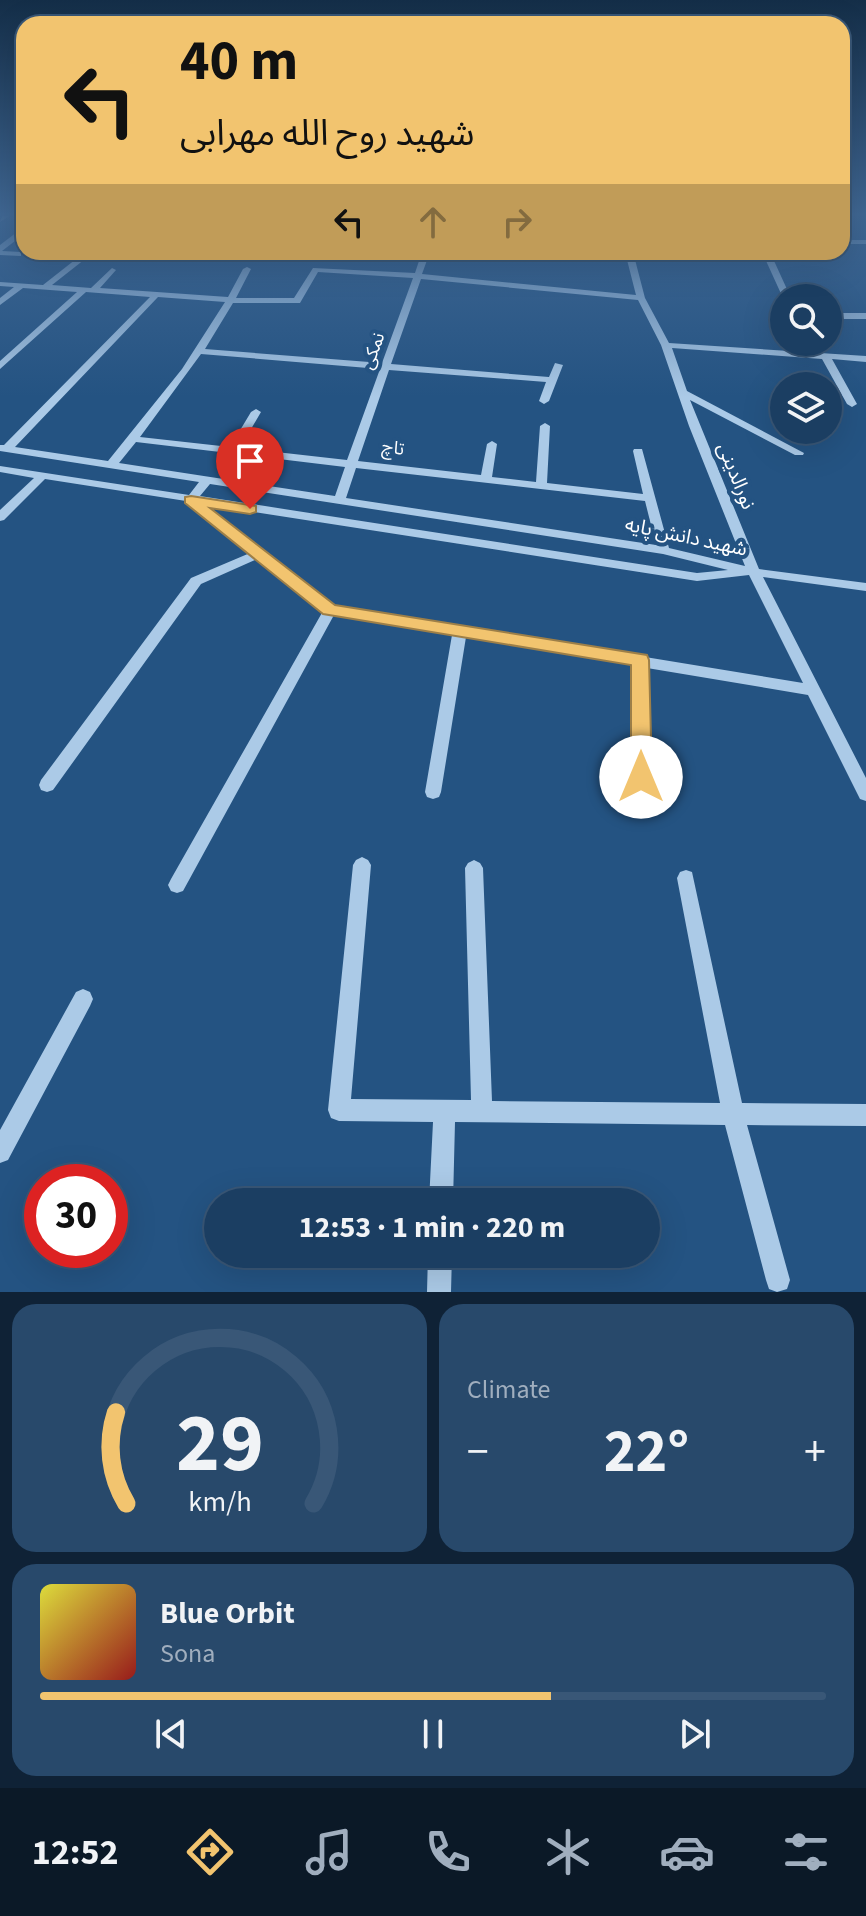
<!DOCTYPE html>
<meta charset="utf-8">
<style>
body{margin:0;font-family:"Source Sans 3","Noto Sans Arabic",sans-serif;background:#28496b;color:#f1f3f6;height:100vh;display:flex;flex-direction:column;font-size:30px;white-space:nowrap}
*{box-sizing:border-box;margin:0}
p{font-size:26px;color:#a0aebe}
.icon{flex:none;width:44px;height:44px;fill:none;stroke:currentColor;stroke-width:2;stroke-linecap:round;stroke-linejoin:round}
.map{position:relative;height:1292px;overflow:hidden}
.side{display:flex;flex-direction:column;gap:12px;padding:12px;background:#0f2236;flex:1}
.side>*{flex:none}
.top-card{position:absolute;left:16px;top:16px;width:834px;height:244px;border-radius:24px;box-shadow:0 8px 32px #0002,0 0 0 2px #395777;background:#f2c46f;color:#111;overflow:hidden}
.controls{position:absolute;left:770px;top:284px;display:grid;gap:16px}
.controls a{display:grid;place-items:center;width:72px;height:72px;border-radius:50%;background:#1b3e62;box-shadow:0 8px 32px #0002,0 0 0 2px #395777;font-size:40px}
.speed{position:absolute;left:24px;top:1164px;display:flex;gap:16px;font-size:40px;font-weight:700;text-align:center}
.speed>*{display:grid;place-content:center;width:104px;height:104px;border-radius:50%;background:#1b3e62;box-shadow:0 8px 32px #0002,0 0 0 2px #395777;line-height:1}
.speed .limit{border:12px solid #d22;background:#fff;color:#111}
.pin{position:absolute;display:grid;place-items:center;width:68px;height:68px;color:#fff;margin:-82px -34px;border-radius:50% 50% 50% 0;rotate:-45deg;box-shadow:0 0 8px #0007}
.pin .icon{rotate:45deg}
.me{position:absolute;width:88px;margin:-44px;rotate:0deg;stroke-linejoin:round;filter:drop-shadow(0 0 6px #0008)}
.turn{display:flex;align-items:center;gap:28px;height:168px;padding:0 32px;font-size:36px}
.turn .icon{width:104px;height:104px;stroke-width:2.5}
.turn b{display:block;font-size:56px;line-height:68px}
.lanes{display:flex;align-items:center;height:76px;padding:0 32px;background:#0003;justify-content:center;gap:40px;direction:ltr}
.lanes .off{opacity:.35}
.big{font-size:60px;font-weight:700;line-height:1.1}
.side .widget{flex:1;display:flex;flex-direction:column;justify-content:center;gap:12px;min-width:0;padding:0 28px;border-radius:24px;background:#28496b}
.side .dial{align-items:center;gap:0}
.dial svg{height:208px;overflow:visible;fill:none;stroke:#395777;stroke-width:7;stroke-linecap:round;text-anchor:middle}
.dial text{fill:#f1f3f6;stroke:none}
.song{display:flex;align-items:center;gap:24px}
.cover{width:96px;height:96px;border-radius:12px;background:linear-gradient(135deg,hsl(60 70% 55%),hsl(0 70% 35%))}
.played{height:8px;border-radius:4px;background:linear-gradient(90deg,#f2c46f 65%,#395777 65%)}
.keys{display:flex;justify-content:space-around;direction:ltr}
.heat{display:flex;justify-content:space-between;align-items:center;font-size:44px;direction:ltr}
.side .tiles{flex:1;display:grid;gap:12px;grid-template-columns:1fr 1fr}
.widget:last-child{grid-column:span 2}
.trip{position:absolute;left:204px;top:1188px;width:456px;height:80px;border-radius:40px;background:#1b3e62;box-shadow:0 8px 32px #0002,0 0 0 2px #395777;font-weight:700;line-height:80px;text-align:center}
.menu{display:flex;height:128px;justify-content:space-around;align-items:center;background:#0b1927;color:#a0aebe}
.menu .icon{width:56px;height:56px}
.menu .selected{color:#f2c46f}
.menu b{font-size:36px;color:#f1f3f6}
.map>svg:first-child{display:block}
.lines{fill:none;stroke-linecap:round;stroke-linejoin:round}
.minor{fill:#abcae7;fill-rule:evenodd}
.route{fill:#f2c46f;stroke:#9d7f48;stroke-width:2}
.labels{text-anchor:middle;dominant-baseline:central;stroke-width:8;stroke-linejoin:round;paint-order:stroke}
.far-street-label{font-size:18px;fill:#fff;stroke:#245382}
.street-label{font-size:20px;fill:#fff;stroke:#245382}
</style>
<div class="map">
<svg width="866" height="1292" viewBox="0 0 866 1292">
<rect width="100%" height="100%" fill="#245382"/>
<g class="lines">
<!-- minor -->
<path class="minor" d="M2,216H9L0,222Z
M21,229H24V234L2,251L21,252V256L0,255V245Z
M842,240H866V244H842Z
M85,252H94L52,285L91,288L112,268L116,270L100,288L228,297L243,269L247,267L251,269L236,298H294L313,268L415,273L422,252H430L422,274L636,295L625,252H633L645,298L669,343L866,356V362L832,359L857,404L852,407L847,404L822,359L672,348L687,391L804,453L803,455H795L690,400L759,569L866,583V591L763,577L866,778V801L860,799L808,695L647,668L649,806L647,811L641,813L635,811L633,806V665L466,637L441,792L439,797L433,799L427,797L425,792L452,635L334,615L183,891L177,893L171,891L168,885L171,879L323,611L257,559L201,584L53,790L47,792L41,790L39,785L41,780L191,578L250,553L186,501L45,479L4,520L0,521V510L34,478L0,472V466L189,495L199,482L0,451V445H4L150,297L86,292L0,369V361L77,292L23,288L0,305V298L14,287L0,286V282L43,285ZM318,272L413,278L382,363L205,349L233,303H300ZM421,279L638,300L661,345L689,426L745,566L669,548L642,449H634L633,451L643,494L547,483L550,426L545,423L540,426L536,482L492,477L497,444L492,441L487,444L481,475L358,461L389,370L546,382L539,401L544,404L549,401L563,365L555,363L549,377L391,364ZM158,297L225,302L182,369L108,461L15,447ZM201,354L380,369L347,460L240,448L261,412L256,409L251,412L230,447L140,437ZM136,442L345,467L335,496L119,463ZM356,468L645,501L656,545L346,498ZM210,484L663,554L728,570L697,573L200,496ZM203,504L697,581L749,575L803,683L334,606Z
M168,252H176L170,259H164Z
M488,252H496L494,258H488Z
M762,252H770L791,298H783Z
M828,313H866V319H828Z
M362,857L368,860L371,865L351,1099L471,1100L465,868L468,863L474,860L480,863L483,868L492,1101L720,1103L677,878L680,872L686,870L692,872L742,1103L866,1104V1126L747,1125L790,1280L787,1289L777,1292L769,1289L766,1280L725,1125L455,1122L453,1202H429L433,1122L339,1121L331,1118L328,1110L353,865L356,860Z
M83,989L90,992L93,999L90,1006L8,1160L0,1163V1130L76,992Z
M428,1254H452L451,1292H427Z"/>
</g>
<!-- sky -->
<linearGradient id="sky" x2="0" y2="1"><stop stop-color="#142e48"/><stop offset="0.54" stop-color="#3f6692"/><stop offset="1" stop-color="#3f6692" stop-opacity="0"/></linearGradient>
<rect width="866" height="397" fill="url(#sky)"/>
<!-- route -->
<path class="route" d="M191,496L256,506V512L250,514L210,508L335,605L647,655L649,660L652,777L649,783L641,785L634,783L631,777V665L323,614L185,503V497Z"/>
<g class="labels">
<!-- far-street labels -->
<g class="far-street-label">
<text transform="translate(373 351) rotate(-70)">نمکی</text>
<text transform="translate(393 448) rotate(7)">تاچ</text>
</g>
<!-- street labels -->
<g class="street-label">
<text transform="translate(736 476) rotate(68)">نورالدینی</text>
<text transform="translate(686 537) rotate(12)">شهید دانش پایه</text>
</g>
</g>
</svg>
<div class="controls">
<a><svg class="icon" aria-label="search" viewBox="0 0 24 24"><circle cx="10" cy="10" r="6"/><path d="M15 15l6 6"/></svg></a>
<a><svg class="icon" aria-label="layers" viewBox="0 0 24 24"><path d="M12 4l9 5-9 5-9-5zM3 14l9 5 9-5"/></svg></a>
</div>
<div class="speed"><div class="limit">30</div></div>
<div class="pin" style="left:250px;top:509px;background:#d93025"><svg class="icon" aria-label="arrive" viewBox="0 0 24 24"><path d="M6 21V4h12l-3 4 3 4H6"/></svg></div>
<svg class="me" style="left:641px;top:777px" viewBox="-20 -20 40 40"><circle r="19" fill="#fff"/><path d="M0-13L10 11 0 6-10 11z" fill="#f2c46f"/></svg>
<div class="trip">12:53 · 1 min · 220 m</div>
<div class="top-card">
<div class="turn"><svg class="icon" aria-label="left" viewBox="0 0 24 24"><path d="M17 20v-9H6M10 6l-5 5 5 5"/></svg><div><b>40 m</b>شهید روح الله مهرابی</div></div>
<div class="lanes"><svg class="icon" aria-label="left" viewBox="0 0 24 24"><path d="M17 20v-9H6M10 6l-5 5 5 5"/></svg><svg class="icon off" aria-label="ahead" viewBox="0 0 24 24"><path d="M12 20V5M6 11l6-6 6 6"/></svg><svg class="icon off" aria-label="right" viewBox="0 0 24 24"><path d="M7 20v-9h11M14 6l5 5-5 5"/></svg></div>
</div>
</div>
<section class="side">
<div class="tiles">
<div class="widget dial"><svg viewBox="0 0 100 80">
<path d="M14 69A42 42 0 1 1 86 69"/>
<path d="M14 69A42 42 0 0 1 10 34" stroke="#f2c46f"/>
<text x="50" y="56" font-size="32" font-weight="700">29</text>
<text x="50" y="72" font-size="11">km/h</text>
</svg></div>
<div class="widget"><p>Climate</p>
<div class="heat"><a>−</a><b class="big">22°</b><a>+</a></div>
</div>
<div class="widget">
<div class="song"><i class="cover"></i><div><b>Blue Orbit</b><p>Sona</p></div></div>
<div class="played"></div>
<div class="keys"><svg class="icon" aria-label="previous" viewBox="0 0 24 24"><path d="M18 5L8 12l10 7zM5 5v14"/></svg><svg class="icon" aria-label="pause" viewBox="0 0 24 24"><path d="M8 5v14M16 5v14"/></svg><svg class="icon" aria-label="next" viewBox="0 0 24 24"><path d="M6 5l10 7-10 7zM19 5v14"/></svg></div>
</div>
</div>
</section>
<nav class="menu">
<b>12:52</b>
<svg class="icon selected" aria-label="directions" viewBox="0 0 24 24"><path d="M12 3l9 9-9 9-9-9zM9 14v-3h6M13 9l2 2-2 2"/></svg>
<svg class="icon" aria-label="music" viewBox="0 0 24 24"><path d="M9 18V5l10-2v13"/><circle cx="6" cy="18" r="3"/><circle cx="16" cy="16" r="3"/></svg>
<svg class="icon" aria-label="phone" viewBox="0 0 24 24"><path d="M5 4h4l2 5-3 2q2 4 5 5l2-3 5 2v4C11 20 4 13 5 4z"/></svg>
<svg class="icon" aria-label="climate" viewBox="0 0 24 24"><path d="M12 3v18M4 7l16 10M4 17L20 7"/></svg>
<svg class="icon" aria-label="car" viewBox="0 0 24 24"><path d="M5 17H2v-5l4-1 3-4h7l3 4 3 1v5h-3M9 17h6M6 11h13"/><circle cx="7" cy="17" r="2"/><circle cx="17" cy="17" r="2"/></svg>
<svg class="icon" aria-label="filters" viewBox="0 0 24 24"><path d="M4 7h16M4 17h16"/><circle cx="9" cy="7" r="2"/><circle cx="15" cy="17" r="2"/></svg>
</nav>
